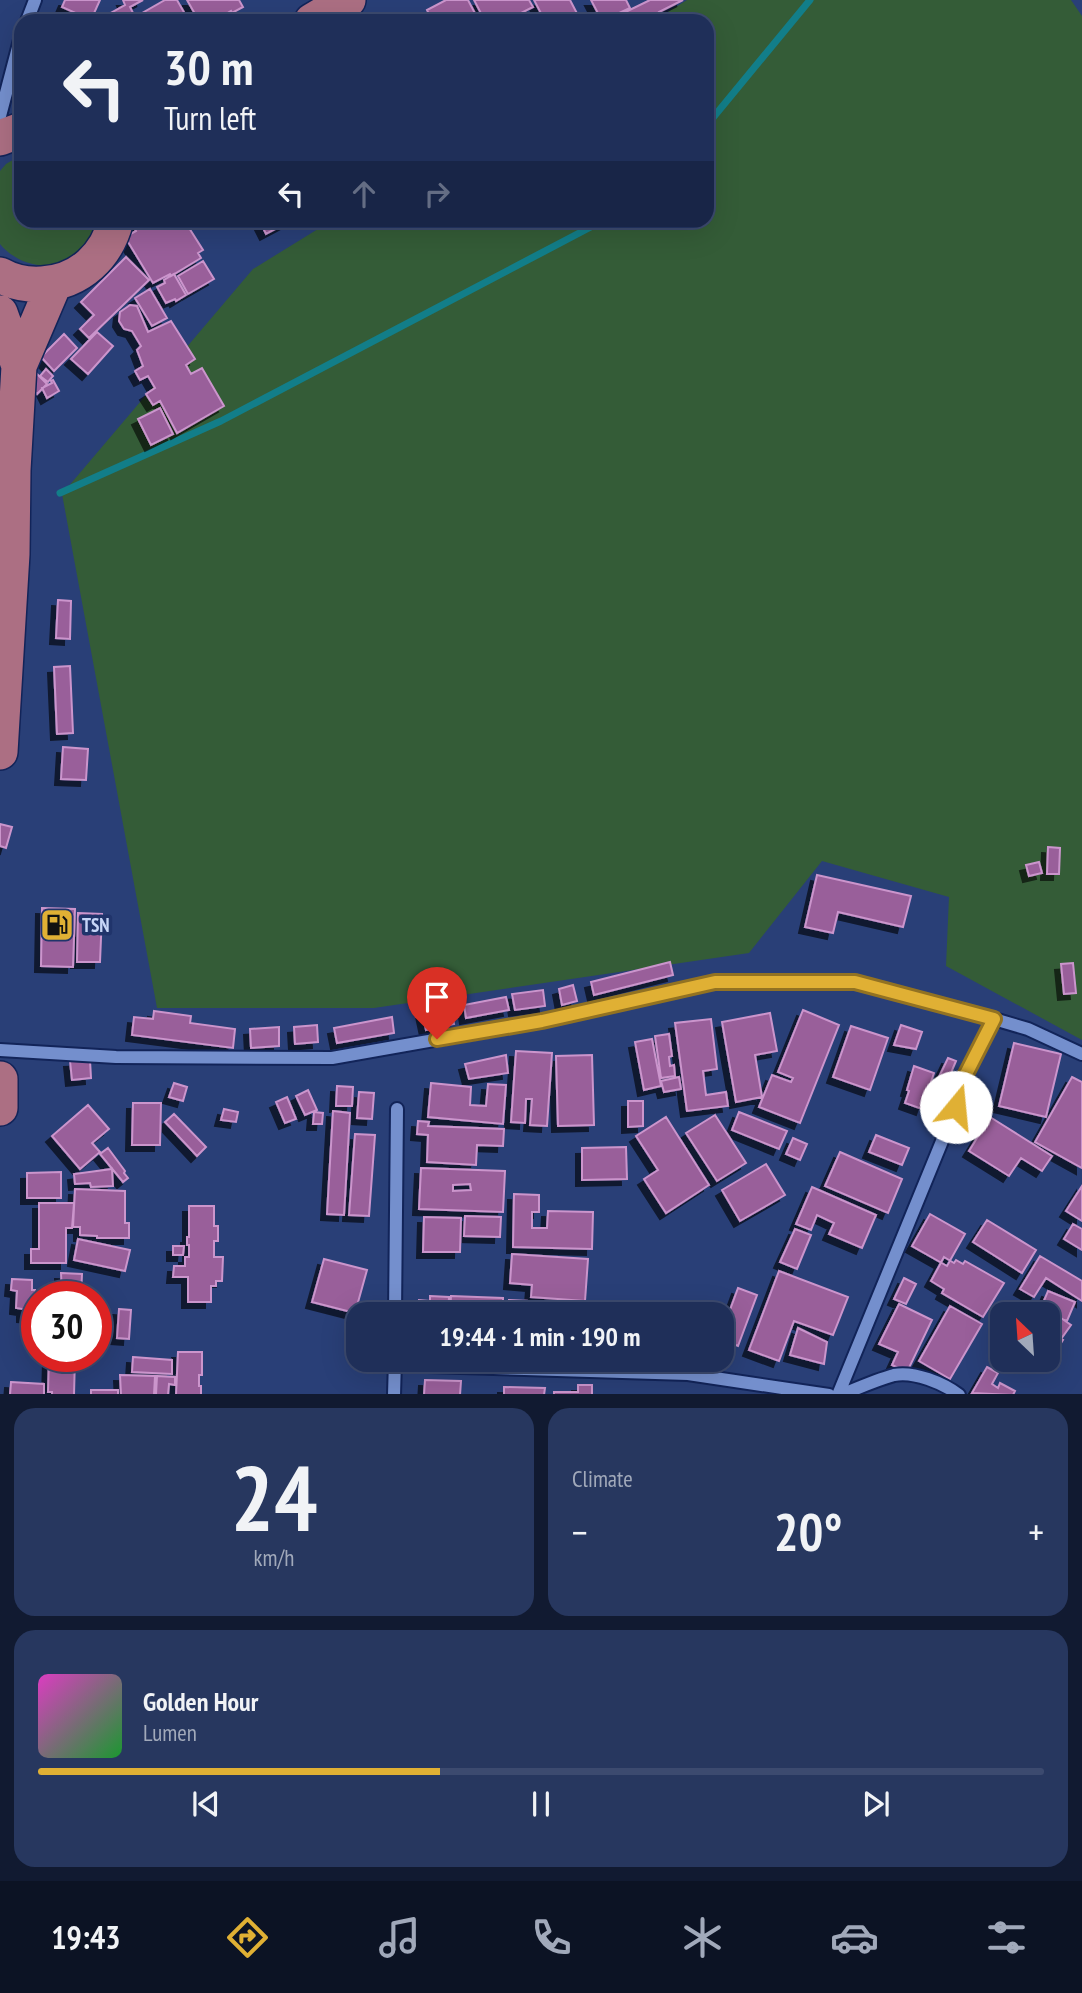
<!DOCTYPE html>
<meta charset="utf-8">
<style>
body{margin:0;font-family:"PT Sans Narrow",sans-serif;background:#27375f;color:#f1f3f6;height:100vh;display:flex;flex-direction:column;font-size:26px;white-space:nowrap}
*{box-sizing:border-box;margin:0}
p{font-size:23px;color:#a1a9ba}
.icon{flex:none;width:38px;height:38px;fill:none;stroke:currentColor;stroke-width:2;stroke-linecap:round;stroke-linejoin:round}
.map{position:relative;height:1394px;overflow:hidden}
.panel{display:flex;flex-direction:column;gap:14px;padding:14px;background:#111a31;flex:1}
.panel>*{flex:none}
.top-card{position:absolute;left:14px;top:14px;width:700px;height:214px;border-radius:21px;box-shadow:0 7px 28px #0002,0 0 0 2px #3c4a6f;background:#1f2f59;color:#f1f3f6;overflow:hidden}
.needle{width:46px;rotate:335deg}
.buttons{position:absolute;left:990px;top:1302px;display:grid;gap:14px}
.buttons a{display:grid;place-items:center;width:70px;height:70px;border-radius:14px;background:#1f2f59;box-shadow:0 7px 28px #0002,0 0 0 2px #3c4a6f;font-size:35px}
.speed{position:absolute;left:21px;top:1281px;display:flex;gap:14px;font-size:35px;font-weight:700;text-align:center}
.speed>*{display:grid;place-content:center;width:91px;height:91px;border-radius:50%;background:#1f2f59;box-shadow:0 7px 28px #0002,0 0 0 2px #3c4a6f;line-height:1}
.speed .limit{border:10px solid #d22;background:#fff;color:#111}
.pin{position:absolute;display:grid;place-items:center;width:60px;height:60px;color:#fff;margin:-72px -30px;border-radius:50% 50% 50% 0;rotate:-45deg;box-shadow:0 0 7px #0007}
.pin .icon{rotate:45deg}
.me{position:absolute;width:77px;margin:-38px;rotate:17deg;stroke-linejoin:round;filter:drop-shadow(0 0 5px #0008)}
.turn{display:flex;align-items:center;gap:24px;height:147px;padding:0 35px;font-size:32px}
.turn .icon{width:91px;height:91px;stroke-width:2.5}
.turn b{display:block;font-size:49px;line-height:60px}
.lanes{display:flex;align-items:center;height:66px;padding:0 35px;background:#0003;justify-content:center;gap:35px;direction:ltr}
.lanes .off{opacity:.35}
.big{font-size:52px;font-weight:700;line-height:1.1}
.panel .widget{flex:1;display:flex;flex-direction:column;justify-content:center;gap:10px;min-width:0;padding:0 24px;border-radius:21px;background:#27375f}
.panel .dial{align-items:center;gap:0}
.dial b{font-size:91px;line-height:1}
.song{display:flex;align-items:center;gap:21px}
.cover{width:84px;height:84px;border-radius:10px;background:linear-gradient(135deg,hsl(310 70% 55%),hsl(130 70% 35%))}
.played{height:7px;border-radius:4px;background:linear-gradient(90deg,#e0b034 40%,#3c4a6f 40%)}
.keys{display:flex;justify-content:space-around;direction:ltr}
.heat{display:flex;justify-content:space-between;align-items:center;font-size:38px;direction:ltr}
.panel .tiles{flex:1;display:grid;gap:14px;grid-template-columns:1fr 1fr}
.widget:last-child{grid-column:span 2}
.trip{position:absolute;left:346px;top:1302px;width:388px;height:70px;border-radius:21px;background:#1f2f59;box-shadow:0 7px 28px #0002,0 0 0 2px #3c4a6f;font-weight:700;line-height:70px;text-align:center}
.menu{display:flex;height:112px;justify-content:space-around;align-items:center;background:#0c1324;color:#a1a9ba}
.menu .icon{width:49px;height:49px}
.menu .active{color:#e0b034}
.menu b{font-size:32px;color:#f1f3f6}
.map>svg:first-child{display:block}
.green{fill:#345c37}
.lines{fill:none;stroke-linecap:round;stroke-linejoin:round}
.stream{stroke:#127e89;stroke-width:7}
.building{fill:#995e9a;stroke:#cb95cc;stroke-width:2;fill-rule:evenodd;filter:url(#shadow)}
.minor-casing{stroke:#122459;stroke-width:16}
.major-casing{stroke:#122459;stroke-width:38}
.minor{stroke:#748fcd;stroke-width:12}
.major{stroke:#ac6f83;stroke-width:35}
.route-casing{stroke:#927222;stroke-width:18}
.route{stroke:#e0b034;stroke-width:12}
.labels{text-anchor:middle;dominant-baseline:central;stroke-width:7;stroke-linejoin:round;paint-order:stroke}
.poi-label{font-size:19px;font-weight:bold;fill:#c6d5f7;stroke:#20346b;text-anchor:start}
</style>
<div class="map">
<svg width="1082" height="1395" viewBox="0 0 1082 1395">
<defs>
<filter id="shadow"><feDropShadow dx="-6" dy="6" stdDeviation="0" flood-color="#0009"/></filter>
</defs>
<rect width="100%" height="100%" fill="#293f77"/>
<!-- green -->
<path class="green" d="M687,0H1071L1082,16V1040L946,966L949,897L822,861L749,953L374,1008H157L62,494L253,269L331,221L707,220V21H653Z
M21,155V220L101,221L100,226C93,235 85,250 76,256C52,273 18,266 0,244V171L6,164Z"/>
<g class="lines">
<!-- stream -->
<path class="stream" d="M707,125L810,0
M60,493L221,421L604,220"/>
</g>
<!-- building -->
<path class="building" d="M65,0H100L91,20L62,7Z
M123,0H143L130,7L135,17L165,0H177L189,21H113L109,14L125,5Z
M187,0H239L243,7L232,13L231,11L214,21H199Z
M446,0H468L479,21H432L427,10Z
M474,0H529L533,7L509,19L510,21H485Z
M534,0H570L581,21H545Z
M591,0H626L630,8L602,21Z
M650,0H683L659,12L662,18L656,21H607Z
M131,220H184L203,250L198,253L201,258L171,276L170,274L153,283L125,237L136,231Z
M259,220H292L266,234Z
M126,257L149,280L89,338L80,329L94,315L81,302Z
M203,261L214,279L188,294L178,276Z
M174,274L186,295L176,301L175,299L166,303L157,287L165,283L164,280Z
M150,289L167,318L152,326L135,298Z
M130,305L137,306L148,332L171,321L195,359L186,365L191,374L202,368L224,406L177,433L160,401L153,405L146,394L155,388L148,376L140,380L135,371L143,366L137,350L141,346L132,331L124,329L119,321L120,312Z
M97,332L113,346L88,374L71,359Z
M64,334L77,348L54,371L41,357Z
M46,369L53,376L48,382L40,376Z
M37,374L47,384L37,394L27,384Z
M53,380L59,391L47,398L42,388L52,383L51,381Z
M160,408L173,434L151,445L138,419Z
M58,600L71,601L70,639L56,638Z
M70,666L73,733L57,734L54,667Z
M63,747L88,749L86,780L61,779Z
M0,824L12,827L6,848L0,846Z
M1048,847L1060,848L1059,874H1047Z
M1039,862L1042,873L1029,876L1026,865Z
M817,875L911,896L903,927L838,912L833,933L805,927Z
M42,908L75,909L73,967L41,966Z
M78,913L102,914L100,962H77Z
M670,962L673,975L594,995L591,982Z
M1073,963L1076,993L1064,994L1061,964Z
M573,985L577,1001L562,1005L559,989Z
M543,990L545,1006L515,1010L512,994Z
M506,997L509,1010L466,1018L464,1005Z
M450,1004L454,1024L426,1030L422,1011Z
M803,1010L839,1025L800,1123L759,1107L772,1075L791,1082L793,1078L778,1072Z
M154,1011L191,1016L190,1023L235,1029L233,1048L132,1035L134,1017L153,1019Z
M770,1013L777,1051L755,1055L762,1097L736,1102L722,1022Z
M392,1017L394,1033L337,1043L334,1028Z
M711,1019L717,1069L703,1071L706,1095L726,1092L728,1106L687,1111L675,1023Z
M317,1025L318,1042L295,1044L294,1027Z
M901,1025L922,1032L916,1049L894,1045Z
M851,1026L888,1038L870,1090L833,1077Z
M279,1027V1046L251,1048L250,1029Z
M669,1034L672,1056L669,1057L670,1066L674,1065L675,1076L661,1078L655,1036Z
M652,1039L661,1086L644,1090L635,1042Z
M1014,1043L1061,1054L1046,1117L999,1106Z
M516,1051L552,1053L547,1126L530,1125L532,1099H526L525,1123L511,1122Z
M506,1055L508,1073L469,1079L465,1064Z
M592,1055L594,1125L558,1126L556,1056Z
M948,1058L956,1061L948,1080L939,1077Z
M90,1060L91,1078L72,1080L70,1061Z
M914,1066L934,1073L922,1109L905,1103L909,1091L907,1090Z
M679,1077L681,1089L664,1092L661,1081Z
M1072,1077L1082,1082V1168L1035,1142Z
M174,1083L187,1087L183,1101L169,1097Z
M431,1083L471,1087L470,1105L486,1106L488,1084L506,1085L503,1124L428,1117Z
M337,1086L353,1087L352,1106H336Z
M308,1090L317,1110L305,1115L296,1096Z
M359,1092L374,1093L372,1119L357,1118Z
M287,1097L296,1119L285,1123L276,1102Z
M628,1101H643V1126L628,1127Z
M133,1103H161L160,1145H132Z
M88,1105L109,1129L92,1143L100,1152L80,1169L52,1136Z
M224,1109L238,1112L236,1122L221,1120Z
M333,1111L350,1113L344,1215L327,1214Z
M314,1112L323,1113L322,1124H313Z
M739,1112L787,1131L779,1149L732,1130Z
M174,1114L206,1147L197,1156L165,1122Z
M715,1115L746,1163L717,1181L686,1133Z
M666,1117L709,1185L666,1213L644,1179L658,1170L636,1136Z
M990,1117L1052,1156L1042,1171L1021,1158L1009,1176L969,1151Z
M418,1121L429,1122L428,1126L504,1129L503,1146L477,1145L476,1165L427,1162L428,1135L417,1134Z
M355,1134L375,1135L369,1216L349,1215Z
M876,1135L909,1148L902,1165L869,1152Z
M793,1138L807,1144L800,1160L786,1154Z
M626,1147L627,1179L582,1180V1148Z
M108,1148L125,1171L124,1173L128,1178L123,1182L100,1154Z
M840,1152L902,1179L888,1213L825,1186Z
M766,1164L785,1195L740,1221L722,1190Z
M421,1168L505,1171L503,1212L419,1209ZM470,1184L471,1190L453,1191V1185Z
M112,1169L113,1186L91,1187L90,1183L75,1184L74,1174Z
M61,1172V1198H27V1173Z
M1082,1186V1221L1066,1211Z
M812,1187L876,1215L862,1248L829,1234L834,1223L817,1215L811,1230L796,1224Z
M75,1189L125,1191V1223H129V1238H97V1236L80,1235V1227H73Z
M514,1194L539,1195V1212H532V1228H547L548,1211L593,1212L592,1249L513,1247Z
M39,1203H74L72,1228H66V1263H31V1249H39Z
M189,1206H214V1226H218V1241H214V1257H223L222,1281H216V1286H211V1302H188V1277H173L174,1266H185V1257H189V1245H187V1237H189Z
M930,1214L965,1234L947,1266L912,1246Z
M465,1216L501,1217L500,1237L464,1236Z
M424,1217L461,1218L460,1252H423Z
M987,1220L1036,1250L1022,1273L973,1242Z
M1073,1224L1082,1229V1250L1064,1239Z
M795,1229L811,1235L797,1269L780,1262Z
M78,1239L130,1250L125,1271L74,1260Z
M173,1246H184L183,1255H173Z
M512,1254L588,1259L585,1301L531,1297L532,1285L510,1283Z
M1040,1256L1082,1281V1301L1046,1278L1034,1297L1020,1289Z
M944,1257L954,1263L956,1260L963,1264L965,1261L1004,1283L983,1317L942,1293L944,1289L931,1281Z
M324,1259L367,1270L355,1313L312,1302Z
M779,1271L848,1297L833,1335L794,1321L779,1361L749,1350Z
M61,1273L82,1274L81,1297L62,1296Z
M904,1278L916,1284L906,1304L894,1299Z
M12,1279L32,1280V1290H35L34,1317L23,1316V1309L16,1308L17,1291L11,1290Z
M738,1288L757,1295L738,1346L723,1340V1329Z
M1048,1291L1075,1302L1067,1321L1040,1310Z
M430,1296L449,1297L448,1314H419V1300L430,1301Z
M451,1296L503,1298V1314H450Z
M509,1300L528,1301L527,1314H508Z
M540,1302H548L547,1313L539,1312Z
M899,1304L932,1320L907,1372L892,1365L898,1352L879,1344Z
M950,1306L982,1324L950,1379L919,1361Z
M119,1309L131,1310L129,1339L117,1338Z
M1048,1309L1071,1325L1061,1339L1048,1330V1314H1045Z
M798,1328L827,1342L824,1364L790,1355Z
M1048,1332L1063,1340L1058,1348L1048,1343Z
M178,1352H202V1375H199V1386H201V1395H176Z
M49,1356H75L74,1395H52V1392H48Z
M133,1357L172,1360V1374L132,1372Z
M987,1367L998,1373L992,1384L998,1388L1000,1383L1015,1391L1013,1395L972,1393Z
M120,1375L155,1376L154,1395H121Z
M157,1376L175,1377V1385L169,1384L168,1395H156Z
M425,1380L461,1381L460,1395H424Z
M11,1382L44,1384V1395H10Z
M578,1385H592V1395H554V1392H578Z
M504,1387L545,1388L544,1395H504Z
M91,1390H118V1395H91Z"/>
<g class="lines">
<defs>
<path id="minor" d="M27,21L35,0
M0,116L21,36
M0,1050L116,1057L332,1058L542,1021L715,982H855L994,1019
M395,1314L397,1109
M395,1365L688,1374L829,1395
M394,1395L395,1360
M838,1395L956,1107L966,1074L994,1019L1028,1029L1082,1054
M841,1395C858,1388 876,1380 894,1375C914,1371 943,1383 959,1395"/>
<path id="major" d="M312,21L348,0
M0,138L21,130
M0,275C14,283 27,285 42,284C80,282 107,256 116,220
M0,313L19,366
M0,752L12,554L13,470L19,366L54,284
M0,1079V1108"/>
</defs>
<!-- minor casing -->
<use href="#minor" class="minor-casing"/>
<!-- major casing -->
<use href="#major" class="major-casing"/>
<!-- minor -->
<use href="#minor" class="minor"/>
<!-- major -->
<use href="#major" class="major"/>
</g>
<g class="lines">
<defs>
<path id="route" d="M437,1039L542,1021L715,982H855L994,1019L966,1074L956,1107"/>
</defs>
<!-- route casing -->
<use href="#route" class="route-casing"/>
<!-- route -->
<use href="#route" class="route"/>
</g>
<!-- icons -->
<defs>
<symbol id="fuel-square" viewBox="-11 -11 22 22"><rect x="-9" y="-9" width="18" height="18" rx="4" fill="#e0b034" stroke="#20346b"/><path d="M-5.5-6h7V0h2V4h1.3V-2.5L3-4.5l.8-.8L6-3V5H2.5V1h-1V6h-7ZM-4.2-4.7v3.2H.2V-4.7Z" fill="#111"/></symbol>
</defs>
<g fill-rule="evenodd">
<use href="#fuel-square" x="38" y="906" width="38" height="38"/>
</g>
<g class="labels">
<!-- poi labels -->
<g class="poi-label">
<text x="82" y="925">TSN</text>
</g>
</g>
</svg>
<div class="buttons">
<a><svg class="needle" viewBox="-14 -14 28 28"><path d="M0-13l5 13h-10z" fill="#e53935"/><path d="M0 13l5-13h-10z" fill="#a1a9ba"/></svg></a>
</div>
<div class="speed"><div class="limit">30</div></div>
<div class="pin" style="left:437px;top:1039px;background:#d93025"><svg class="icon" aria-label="arrive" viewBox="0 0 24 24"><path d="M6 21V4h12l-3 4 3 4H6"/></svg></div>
<svg class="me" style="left:956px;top:1107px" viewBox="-20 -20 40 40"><circle r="19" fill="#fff"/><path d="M0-13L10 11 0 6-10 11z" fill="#e0b034"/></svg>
<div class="trip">19:44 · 1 min · 190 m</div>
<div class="top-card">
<div class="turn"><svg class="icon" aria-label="left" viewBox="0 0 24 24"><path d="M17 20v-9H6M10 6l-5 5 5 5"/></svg><div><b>30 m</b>Turn left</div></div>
<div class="lanes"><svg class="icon" aria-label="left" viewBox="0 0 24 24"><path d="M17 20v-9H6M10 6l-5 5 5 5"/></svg><svg class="icon off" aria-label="ahead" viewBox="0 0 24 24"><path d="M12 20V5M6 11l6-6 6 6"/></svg><svg class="icon off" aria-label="right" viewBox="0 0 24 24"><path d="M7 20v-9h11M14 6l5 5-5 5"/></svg></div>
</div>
</div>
<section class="panel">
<div class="tiles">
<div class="widget dial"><b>24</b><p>km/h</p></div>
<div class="widget"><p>Climate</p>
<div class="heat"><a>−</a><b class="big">20°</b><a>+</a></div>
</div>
<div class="widget">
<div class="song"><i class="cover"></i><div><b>Golden Hour</b><p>Lumen</p></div></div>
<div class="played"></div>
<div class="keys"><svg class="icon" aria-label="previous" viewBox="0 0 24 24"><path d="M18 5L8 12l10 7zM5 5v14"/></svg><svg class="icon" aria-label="pause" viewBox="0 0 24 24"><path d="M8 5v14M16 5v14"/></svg><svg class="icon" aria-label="next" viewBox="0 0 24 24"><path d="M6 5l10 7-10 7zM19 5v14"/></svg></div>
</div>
</div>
</section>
<nav class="menu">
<b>19:43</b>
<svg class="icon active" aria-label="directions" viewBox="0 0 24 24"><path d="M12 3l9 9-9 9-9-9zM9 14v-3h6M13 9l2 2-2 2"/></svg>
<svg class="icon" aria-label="music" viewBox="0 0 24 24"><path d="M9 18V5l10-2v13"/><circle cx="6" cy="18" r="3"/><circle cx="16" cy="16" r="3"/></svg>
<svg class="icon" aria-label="phone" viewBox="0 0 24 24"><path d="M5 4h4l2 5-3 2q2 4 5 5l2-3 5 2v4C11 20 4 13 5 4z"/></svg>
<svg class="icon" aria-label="climate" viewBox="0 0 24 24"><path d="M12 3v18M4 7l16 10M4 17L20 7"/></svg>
<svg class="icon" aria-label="car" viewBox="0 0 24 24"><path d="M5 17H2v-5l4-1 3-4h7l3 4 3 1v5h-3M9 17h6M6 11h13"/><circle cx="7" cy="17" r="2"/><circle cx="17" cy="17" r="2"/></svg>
<svg class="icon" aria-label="filters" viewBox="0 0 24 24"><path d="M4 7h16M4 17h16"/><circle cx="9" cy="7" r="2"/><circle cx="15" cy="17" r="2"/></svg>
</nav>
